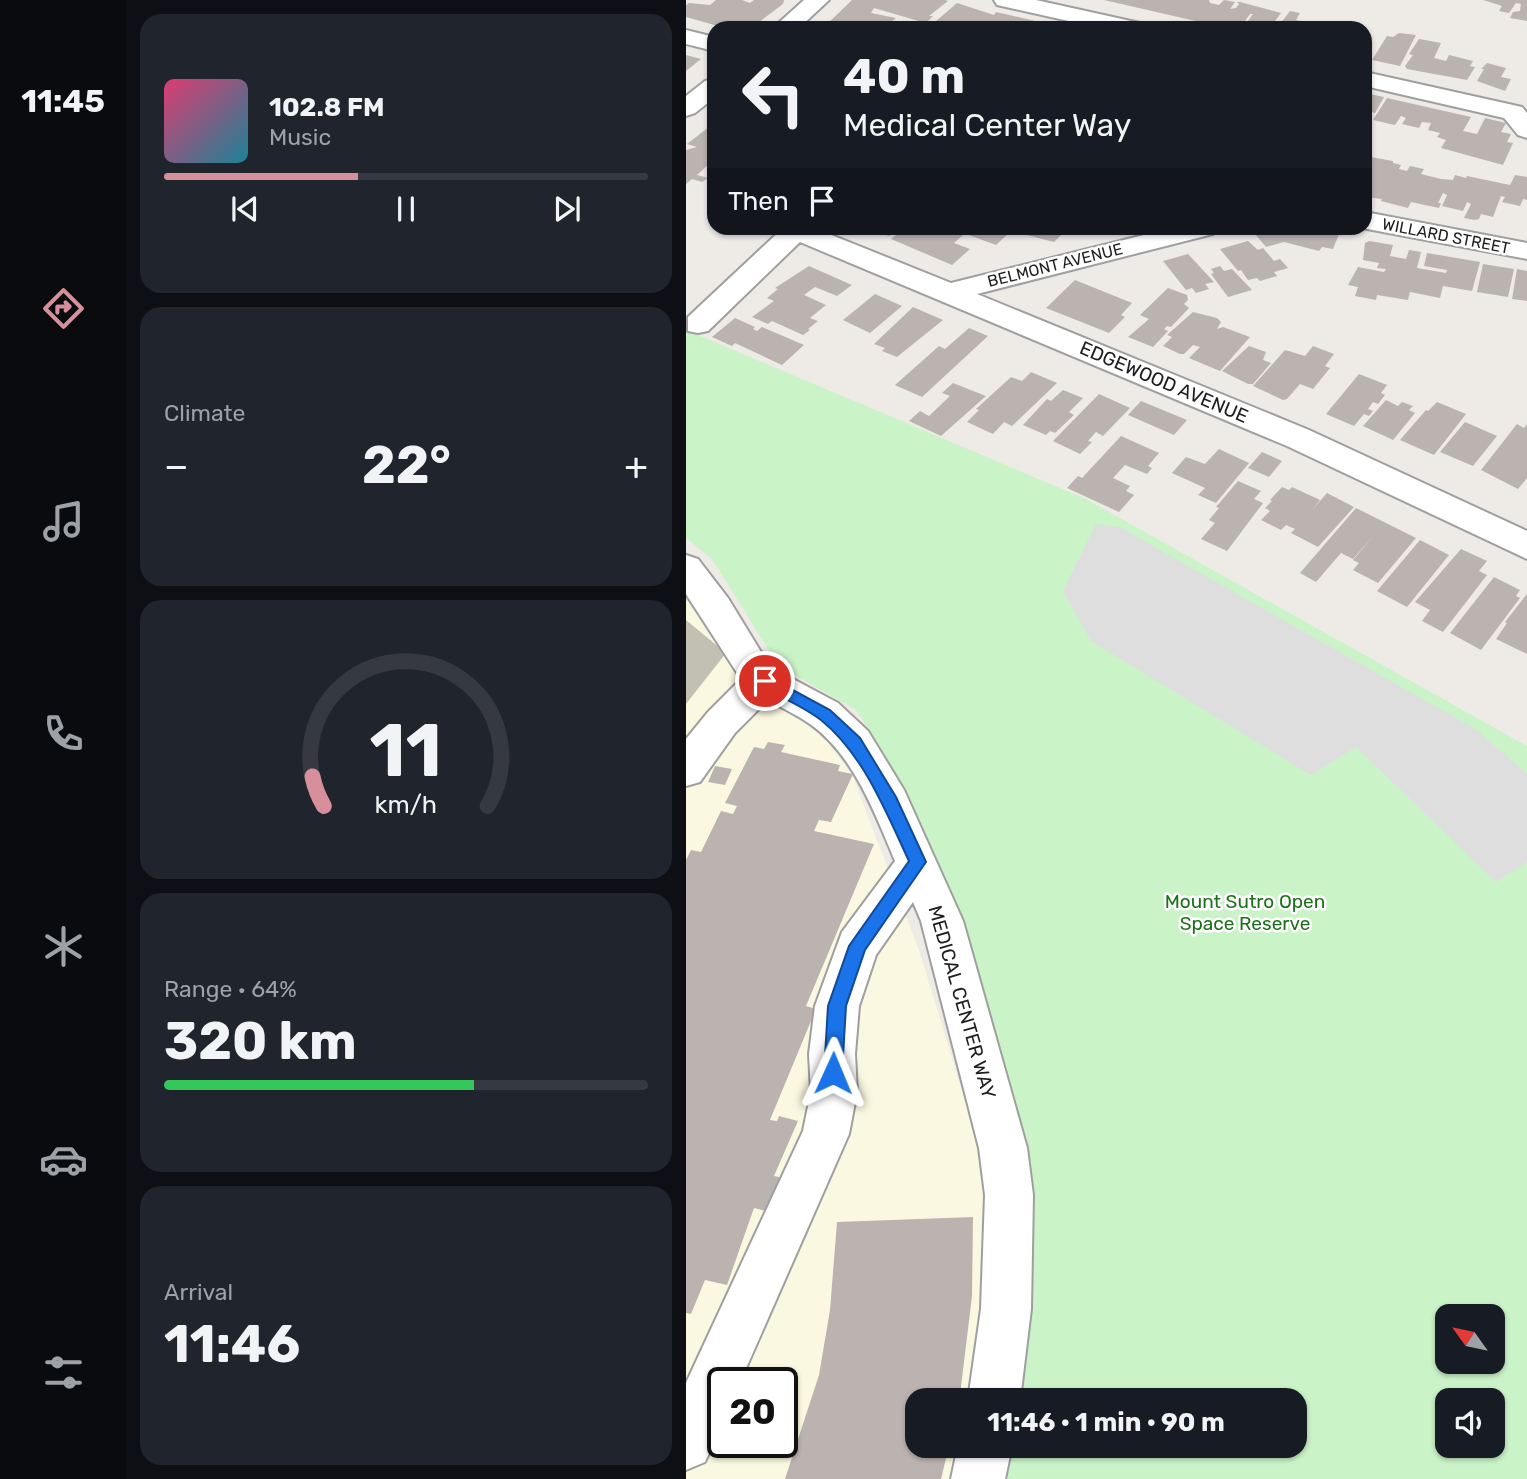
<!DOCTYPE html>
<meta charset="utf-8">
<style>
body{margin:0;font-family:Rubik,sans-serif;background:#20242c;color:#f1f3f6;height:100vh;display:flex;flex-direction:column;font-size:26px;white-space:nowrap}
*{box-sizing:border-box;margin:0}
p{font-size:23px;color:#9ea1a6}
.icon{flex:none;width:38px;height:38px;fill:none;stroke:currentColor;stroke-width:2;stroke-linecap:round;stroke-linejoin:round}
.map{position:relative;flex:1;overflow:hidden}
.drawer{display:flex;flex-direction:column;gap:14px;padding:14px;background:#0d0f14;width:560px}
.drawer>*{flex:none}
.banner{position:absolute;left:21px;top:21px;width:665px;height:214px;border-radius:21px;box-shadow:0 2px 5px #0004;background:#171b24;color:#f1f3f6;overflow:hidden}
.needle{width:46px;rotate:303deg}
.fabs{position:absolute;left:749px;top:1304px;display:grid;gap:14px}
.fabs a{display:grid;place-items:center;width:70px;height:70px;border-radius:14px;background:#171b24;box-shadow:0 2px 5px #0004;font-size:35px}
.speed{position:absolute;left:21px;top:1367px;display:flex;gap:14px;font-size:35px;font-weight:700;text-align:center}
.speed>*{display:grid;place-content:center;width:91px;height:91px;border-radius:50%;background:#171b24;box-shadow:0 2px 5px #0004;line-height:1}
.speed .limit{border:4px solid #111;border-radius:10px;background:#fff;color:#111}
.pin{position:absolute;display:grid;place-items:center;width:60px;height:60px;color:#fff;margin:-30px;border:4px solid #fff;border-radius:50%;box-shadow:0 2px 7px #0007}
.me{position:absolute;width:77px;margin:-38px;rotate:1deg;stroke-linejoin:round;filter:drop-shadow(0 0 5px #0008)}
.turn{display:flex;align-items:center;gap:24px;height:147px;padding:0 21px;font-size:32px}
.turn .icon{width:91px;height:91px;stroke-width:2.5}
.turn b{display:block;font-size:49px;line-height:60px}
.then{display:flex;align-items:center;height:66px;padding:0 21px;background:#0003;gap:14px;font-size:26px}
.big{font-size:52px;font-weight:700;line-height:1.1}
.drawer .card{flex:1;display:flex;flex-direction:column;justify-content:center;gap:10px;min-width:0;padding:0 24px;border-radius:21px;background:#20242c}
.drawer .dial{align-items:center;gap:0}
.dial svg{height:182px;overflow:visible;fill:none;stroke:#363941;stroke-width:7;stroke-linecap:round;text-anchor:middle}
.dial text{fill:#f1f3f6;stroke:none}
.song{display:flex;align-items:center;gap:21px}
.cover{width:84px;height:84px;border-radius:10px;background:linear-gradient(135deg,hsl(340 70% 55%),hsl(190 70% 35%))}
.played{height:7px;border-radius:4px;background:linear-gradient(90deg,#d7909b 40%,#363941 40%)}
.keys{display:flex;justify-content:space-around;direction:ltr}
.heat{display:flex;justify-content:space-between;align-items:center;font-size:38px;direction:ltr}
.charge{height:10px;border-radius:5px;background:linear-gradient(90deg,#34c759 64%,#363941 0)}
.trip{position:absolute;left:219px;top:1388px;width:402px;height:70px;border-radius:21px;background:#171b24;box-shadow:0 2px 5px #0004;font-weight:700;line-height:70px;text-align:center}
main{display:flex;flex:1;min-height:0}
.tabs{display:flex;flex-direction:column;width:126px;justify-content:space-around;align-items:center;background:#090b0e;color:#9ea1a6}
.tabs .icon{width:49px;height:49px}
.tabs .current{color:#d7909b}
.tabs b{font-size:32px;color:#f1f3f6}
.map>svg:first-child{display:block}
.education{fill:#fbf8e1;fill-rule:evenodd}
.construction{fill:#c2c0b2}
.park{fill:#caf3c8;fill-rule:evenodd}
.parking{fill:#dedede}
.building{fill:#bbb3af}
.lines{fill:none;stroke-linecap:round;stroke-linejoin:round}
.minor-casing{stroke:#9f9f9f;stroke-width:4}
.minor{fill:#fff;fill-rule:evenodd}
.route{fill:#1a73e8;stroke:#114b97;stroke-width:2}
.labels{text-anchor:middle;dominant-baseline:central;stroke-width:5;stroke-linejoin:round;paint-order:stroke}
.far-street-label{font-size:16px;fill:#1e1e1e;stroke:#fff}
.street-label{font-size:19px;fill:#1e1e1e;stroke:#fff}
.park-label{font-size:19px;fill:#1c7118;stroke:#fff}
</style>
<main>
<nav class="tabs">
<b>11:45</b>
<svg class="icon current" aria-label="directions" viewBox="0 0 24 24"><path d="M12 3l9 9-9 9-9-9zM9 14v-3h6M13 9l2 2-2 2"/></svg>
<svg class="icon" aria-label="music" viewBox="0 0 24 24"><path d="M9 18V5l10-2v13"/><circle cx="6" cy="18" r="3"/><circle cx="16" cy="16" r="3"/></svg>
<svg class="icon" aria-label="phone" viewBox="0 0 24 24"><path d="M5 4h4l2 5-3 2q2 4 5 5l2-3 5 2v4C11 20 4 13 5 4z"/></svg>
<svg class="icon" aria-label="climate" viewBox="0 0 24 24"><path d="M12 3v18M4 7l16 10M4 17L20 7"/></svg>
<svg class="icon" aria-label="car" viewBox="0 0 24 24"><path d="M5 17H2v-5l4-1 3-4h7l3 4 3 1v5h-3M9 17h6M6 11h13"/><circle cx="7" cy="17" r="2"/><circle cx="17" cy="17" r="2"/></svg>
<svg class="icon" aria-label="filters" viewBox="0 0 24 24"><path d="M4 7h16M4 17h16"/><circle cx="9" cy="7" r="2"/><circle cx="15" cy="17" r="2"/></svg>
</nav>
<section class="drawer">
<div class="card">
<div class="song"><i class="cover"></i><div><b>102.8 FM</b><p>Music</p></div></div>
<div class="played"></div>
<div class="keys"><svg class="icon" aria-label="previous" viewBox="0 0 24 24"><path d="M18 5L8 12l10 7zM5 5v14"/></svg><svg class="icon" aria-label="pause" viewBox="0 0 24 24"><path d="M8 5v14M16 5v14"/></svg><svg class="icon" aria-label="next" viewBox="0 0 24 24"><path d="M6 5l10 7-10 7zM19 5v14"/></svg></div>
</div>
<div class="card"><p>Climate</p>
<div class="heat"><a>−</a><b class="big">22°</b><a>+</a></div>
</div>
<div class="card dial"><svg viewBox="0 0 100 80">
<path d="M14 69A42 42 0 1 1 86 69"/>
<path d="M14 69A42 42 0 0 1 9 56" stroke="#d7909b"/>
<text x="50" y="56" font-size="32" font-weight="700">11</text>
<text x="50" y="72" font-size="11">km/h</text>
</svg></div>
<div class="card"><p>Range · 64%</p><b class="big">320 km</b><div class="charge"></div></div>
<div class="card"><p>Arrival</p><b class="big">11:46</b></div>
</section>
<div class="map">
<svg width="841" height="1479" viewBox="0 0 841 1479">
<rect width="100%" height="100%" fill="#eeeae6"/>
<!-- education -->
<path class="education" d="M0,600L102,685L167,777L234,953L323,1245L292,1400H231V1446H283L276,1479H0ZM37,1382H96V1442H37Z"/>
<!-- construction -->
<path class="construction" d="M0,620L40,653L0,704Z"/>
<!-- park -->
<path class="park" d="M0,330L400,499L841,746V1479H304L312,1446H609V1400H319L342,1266L271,934L231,818L193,745L170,710L112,677L82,649L26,559L0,538ZM761,1316H807V1362H761ZM761,1400H807V1446H761Z"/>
<!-- parking -->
<path class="parking" d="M410,524L435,528L791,730L841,774V862L810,882L670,747L625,775L405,641L377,591Z"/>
<!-- building -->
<path class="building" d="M30,0H56L64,3L68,0H98L97,4L65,28H39L0,17V5L3,3L24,5Z
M166,0H259L262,1L243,16H247L242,21L236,22L188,8L185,13L210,18L198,28H137Z
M418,0H523L524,3L533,5L538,0L549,2L544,9L550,8L553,4L551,2H554L595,13L584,28H557L567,14H564L554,28H540Z
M797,0H841V21L824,18L827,12L834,11L835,4L830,3L823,13L813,11L816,6Z
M271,3L308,15L310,12L371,26L370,28H242Z
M604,11L614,13L610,20L623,23L620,28H591Z
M713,33L730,35L714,66L686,60L701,36L707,37Z
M733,39L755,43L748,58L760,61L763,55L787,61L784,66L789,67L781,80L721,69L719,66L727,55L723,54Z
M0,55L15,59L0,71Z
M801,63L820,68L815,77L825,79L819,91L791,81L798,69H795Z
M679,93L698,97L689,113L681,111L679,115Z
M701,98L785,117L777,131L791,134L799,118L820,123L815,132L825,134L821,142L827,143L817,165L755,148L760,140L751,137L754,133L742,130L745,123L736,122L733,128L716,124L720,118L715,116L709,125L687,120Z
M28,123V167L22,165L11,175L22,178L16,182L6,179L0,184V150L11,147L1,144Z
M679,156L707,161V163L715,165L713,169L721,171L724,166L738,169L735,174L755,179L767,180L769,175L780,178L781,176L824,185L829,175L841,177V200L837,199L834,206L816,202L819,197L815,196L807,217L795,214L793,219L789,220L778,218L785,204L781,202L777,211L756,206L761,195L757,193L752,203H755L753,208L725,202L722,208L695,201L696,199L679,197Z
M183,228H285L268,243L284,249L266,265L205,239L215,231L210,230L203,236Z
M287,228H373L380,230L368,242L325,231L310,245L280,234Z
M601,228H620L653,234L647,249L636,247L633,251L598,242L580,247L569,234Z
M562,241L572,250L577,248L588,261L594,259L602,268L588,272L591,276L574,281L571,278L562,280L555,270L552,271L534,249Z
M683,241L707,245L704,256L720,259L723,250L735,252L731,268L760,273L761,270L738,266L741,253L794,262L786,291L757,286L754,298L724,292L722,300L691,295L690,300L669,296L672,287L662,285L672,267L698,272L700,269L691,268L693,263L677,260L679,243Z
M502,254L528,282L519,284L523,289L510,293L506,288L500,290L477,261Z
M797,264L828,269L822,297L791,292Z
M123,266L166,285L151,296L129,287L118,295L140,305L124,318L132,321L122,329L124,330L117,335L86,321L82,324L66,317L88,301L81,298L92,289L89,288Z
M534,266L538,271L546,269L566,290L542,297L525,274L528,273L525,269Z
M831,269L841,271V301L826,299Z
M389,280L446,303L435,315L439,317L423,333L360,308Z
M482,288L501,295L502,300L498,304L503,308L485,327L481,326L478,329L482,331L467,347L442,337L463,319L454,315Z
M189,294L216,306L184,333L157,320Z
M227,307L257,320L211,357L196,351L199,348L188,344Z
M507,312L531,318L535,322L531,329L537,327L564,337L534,371L503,358L514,347L507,345L498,354H494L477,346L486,337L481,335Z
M49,318L69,327L67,329L71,331L76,327L118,345L96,365L49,343L46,346L26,337Z
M283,328L302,336L236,397L209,385L253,346L259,349Z
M563,346L580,352L577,360L585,363L567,384H562L536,371Z
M627,346L648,354L639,366L644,368L627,389L614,384L601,399L597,400L567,386L599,350L619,356Z
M345,372L371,383L326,426L318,422L307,434L281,422L293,410L290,409L325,377L336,381Z
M673,374L701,385L695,393L699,395L692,404L687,402L682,409L687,411L683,416L678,414L668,426L640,414Z
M267,383L300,396L255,436L223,421L234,411L243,416L264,396L256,393Z
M377,390L397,398L383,412L388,415L369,433L364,431L360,435L337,425L361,399L365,401Z
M413,394L444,408L417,436L410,432L402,441L406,442L394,454L367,441Z
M700,400L712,406L716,402L727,406L723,410L729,413L707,440L677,426Z
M455,401L501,420L488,435L442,415Z
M751,402L780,414L748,455L714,440L740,410L742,411Z
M779,422L811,436L787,466L754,452Z
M831,424L838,428L841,424V478L832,489L795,470Z
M435,436L473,453L462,466L466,468L461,474L439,465L427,478L444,486L440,491L448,495L433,512L381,488L392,476L396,478Z
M533,449L563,463L530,503L512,495L519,488L486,473L500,457L519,464Z
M576,452L596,461L583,477L562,468Z
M552,481L575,491L568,499L577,503L541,551L515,539L529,523L523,520L533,508L530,507Z
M596,487L603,490L606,487L634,500L626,510L641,493L668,507L632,547L605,533L609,529L600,525L595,530L575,520L584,511L579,508L586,501L584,500Z
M670,508L730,538L692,583L667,570L673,563L667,560L688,535L667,559L655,553L630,582L614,573Z
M734,540L763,555L721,607L691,591Z
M775,549L801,561L793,571L801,575L757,632L736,621L744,610L729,602Z
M808,577L834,590L830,596L834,598L795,650L764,633Z
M841,594V654L810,639L821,623L819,622Z
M82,742L99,745L95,752L154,765L152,771L167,774L145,822L133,820L128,831L188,844L120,1006L130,1009L84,1120L91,1121L93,1116L112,1121L88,1176L98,1178L84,1212L68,1208L41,1285L19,1280L5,1314L0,1313V860L5,850L15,852L35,811L47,814L51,806L39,803L68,747L78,749Z
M29,766L46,769L39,785L22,782Z
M287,1217L286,1296L274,1395L272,1400H231V1446H263L255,1479H99L133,1375L144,1310L151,1222Z"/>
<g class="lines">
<defs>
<path id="minor" d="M118,0H143L113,28H87Z
M308,0H350L454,23L458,28H414L311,5Z
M0,30L28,37V51L0,44Z
M679,72L836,107L841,113V138L832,135L818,118L679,86Z
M28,79V98L9,113L0,116V96L19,81Z
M679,212L841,243V259L676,228H679Z
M97,228H128L265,283L486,228H530L527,234L291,294L623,430L841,531V559L601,446L114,242L22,331L12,333L2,331V317Z
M0,555L12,559L42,598L75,652L92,671L152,703L182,731L218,790L277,921L341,1148L347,1195L345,1309L334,1400H282L295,1309L299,1195L293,1148L235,921L227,902L190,955L173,1006L169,1054L171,1092L163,1134L54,1382H37V1422L19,1462L0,1470V1383L117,1131L125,1092L123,1054L129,1006L156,932L209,861C189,814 168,755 124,724C111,715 96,708 82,700L49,733L14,782L0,786V739L22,712L55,679L0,594Z
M272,1446H326L319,1479H265Z"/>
</defs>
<!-- minor casing -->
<use href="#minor" class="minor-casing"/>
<!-- minor -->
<use href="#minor" class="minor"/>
</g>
<!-- route -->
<path class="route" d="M79,675L144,710L174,738L210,797L240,862L179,950L160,1006L156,1073L154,1080L147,1082L140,1080L138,1073L142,1006L163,946L223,861C200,812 178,755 135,720C117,706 93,696 73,686L71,681Z"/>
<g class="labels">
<!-- far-street labels -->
<g class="far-street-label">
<text transform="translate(760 236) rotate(11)">WILLARD STREET</text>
<text transform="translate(369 265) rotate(-14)">BELMONT AVENUE</text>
</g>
<!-- street labels -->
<g class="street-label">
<text transform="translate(478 382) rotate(23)">EDGEWOOD AVENUE</text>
<text transform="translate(276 1002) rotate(74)">MEDICAL CENTER WAY</text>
</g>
<!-- park labels -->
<g class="park-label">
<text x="559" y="901">Mount Sutro Open<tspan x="559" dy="22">Space Reserve</tspan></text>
</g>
</g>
</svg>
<div class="fabs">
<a><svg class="needle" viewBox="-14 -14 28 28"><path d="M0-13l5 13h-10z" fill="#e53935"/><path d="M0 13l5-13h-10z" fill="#9ea1a6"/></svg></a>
<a><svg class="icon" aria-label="sound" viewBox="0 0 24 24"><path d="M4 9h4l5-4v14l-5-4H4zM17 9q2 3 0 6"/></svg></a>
</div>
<div class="speed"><div class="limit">20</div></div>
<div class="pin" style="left:79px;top:681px;background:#d93025"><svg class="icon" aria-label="arrive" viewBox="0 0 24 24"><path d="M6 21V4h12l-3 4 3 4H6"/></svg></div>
<svg class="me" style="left:147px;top:1073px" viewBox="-20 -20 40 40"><path d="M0-17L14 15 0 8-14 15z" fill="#1a73e8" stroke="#fff" stroke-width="4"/></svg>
<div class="trip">11:46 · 1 min · 90 m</div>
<div class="banner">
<div class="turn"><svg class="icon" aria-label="left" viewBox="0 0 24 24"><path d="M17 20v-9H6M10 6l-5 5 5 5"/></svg><div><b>40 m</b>Medical Center Way</div></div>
<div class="then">Then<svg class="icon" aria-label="arrive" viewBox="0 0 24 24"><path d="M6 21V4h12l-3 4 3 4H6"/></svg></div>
</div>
</div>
</main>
